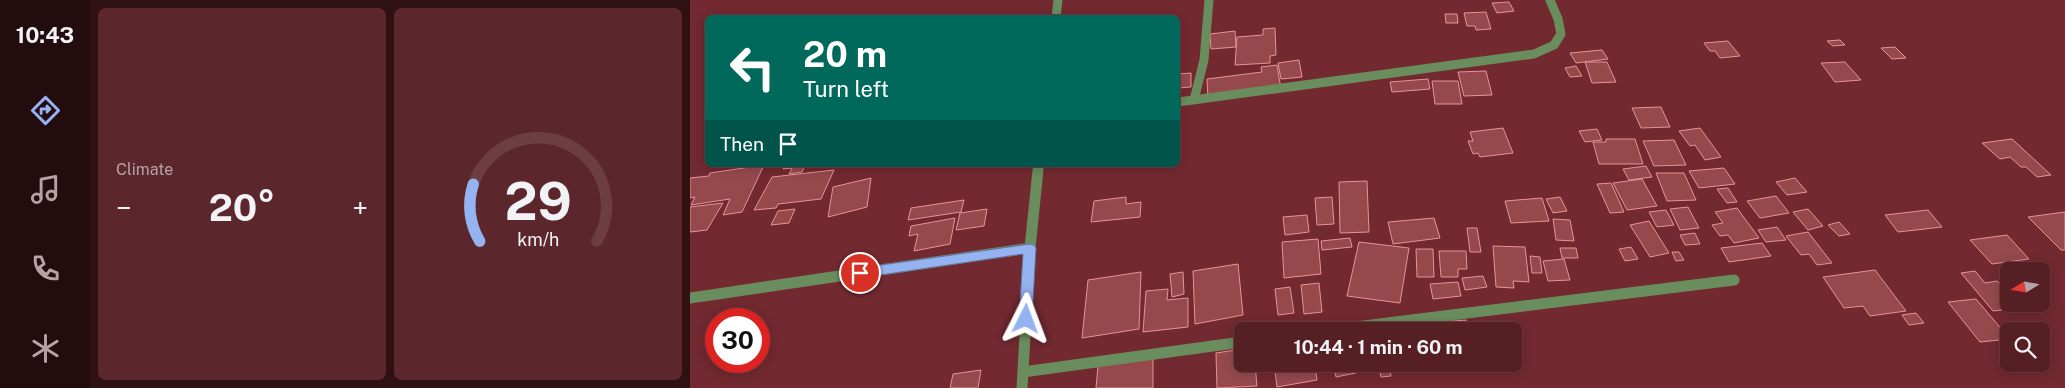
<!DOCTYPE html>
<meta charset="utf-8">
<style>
body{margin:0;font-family:"Public Sans",sans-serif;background:#5c272c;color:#f1f3f6;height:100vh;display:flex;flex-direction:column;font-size:19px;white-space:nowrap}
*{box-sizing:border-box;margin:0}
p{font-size:16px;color:#b6a2a6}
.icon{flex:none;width:28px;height:28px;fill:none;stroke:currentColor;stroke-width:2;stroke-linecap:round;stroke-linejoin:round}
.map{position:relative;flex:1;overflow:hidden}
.side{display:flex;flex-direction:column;gap:8px;padding:8px;background:#2f1114;width:600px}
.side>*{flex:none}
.banner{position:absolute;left:15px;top:15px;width:475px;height:152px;border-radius:8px;box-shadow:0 2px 12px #0003,0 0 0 1px #6c3d41;background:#00695c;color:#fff;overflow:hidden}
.needle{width:32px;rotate:259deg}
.fabs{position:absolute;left:1310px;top:262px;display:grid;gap:10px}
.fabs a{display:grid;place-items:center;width:50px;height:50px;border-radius:8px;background:#561f24;box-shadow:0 2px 12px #0003,0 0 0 1px #6c3d41;font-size:25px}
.speed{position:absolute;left:15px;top:308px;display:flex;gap:10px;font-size:25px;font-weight:700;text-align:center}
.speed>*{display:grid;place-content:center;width:65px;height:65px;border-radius:50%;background:#561f24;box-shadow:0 2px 12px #0003,0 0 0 1px #6c3d41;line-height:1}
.speed .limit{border:8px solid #d22;background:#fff;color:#111}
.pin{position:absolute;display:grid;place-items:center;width:42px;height:42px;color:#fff;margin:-21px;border:2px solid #fff;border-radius:50%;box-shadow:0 1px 5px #0007}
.me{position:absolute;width:55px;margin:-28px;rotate:3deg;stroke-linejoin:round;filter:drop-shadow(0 0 4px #0008)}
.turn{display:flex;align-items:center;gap:18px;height:105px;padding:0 15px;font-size:22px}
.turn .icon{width:65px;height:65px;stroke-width:2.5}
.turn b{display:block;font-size:35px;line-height:42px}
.then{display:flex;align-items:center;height:48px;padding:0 15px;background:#0003;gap:10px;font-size:19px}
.big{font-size:38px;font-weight:700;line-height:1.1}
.side .tile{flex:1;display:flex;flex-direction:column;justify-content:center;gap:8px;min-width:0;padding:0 18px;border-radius:8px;background:#5c272c}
.side .dial{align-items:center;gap:0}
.dial svg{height:130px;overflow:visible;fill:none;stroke:#6c3d41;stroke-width:7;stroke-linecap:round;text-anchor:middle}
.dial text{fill:#f1f3f6;stroke:none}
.heat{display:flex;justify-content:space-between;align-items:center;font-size:28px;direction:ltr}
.side .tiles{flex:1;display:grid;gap:8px;grid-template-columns:repeat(2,1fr)}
.trip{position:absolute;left:544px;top:322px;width:288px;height:50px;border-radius:8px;background:#561f24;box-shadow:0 2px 12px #0003,0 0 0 1px #6c3d41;font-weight:700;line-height:50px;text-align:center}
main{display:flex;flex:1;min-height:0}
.menu{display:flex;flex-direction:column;width:90px;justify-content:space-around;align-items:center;background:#220c0e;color:#b6a2a6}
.menu .icon{width:35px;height:35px}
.menu .on{color:#95b2f1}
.menu b{font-size:22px;color:#f1f3f6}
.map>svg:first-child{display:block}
.building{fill:#95494d;stroke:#e89396}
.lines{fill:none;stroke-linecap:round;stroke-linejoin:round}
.minor-far1{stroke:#6a8d5e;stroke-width:9}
.minor{stroke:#6a8d5e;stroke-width:11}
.route{fill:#95b2f1;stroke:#61749d}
</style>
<main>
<nav class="menu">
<b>10:43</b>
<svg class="icon on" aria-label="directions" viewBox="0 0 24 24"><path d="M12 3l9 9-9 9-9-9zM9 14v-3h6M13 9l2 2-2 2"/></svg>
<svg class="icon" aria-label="music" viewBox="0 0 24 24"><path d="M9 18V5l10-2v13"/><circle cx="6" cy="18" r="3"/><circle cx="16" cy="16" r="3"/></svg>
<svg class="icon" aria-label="phone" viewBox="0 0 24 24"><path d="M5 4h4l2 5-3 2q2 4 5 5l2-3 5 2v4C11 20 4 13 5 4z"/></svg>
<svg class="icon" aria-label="climate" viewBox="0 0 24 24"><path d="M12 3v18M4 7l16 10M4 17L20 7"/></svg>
</nav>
<section class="side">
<div class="tiles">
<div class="tile"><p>Climate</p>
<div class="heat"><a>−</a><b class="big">20°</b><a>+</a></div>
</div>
<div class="tile dial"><svg viewBox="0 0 100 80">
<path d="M14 69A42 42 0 1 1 86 69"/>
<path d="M14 69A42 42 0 0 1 10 34" stroke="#95b2f1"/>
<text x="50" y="56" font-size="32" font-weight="700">29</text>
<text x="50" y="72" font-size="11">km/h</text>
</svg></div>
</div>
</section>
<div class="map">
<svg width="1375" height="388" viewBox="0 0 1375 388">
<rect width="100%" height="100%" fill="#722930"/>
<!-- building -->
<path class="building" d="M819,2L824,11L807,13L802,3Z
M796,12L801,29L786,30L785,26H777L774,13Z
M755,14H767L768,23H756Z
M585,28L586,55L580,56V63L545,65L547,37L573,35V29Z
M545,31L546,47L521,49L520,34Z
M1150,40L1155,45L1143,46L1137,41Z
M1038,41L1050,56L1030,58L1025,51H1020L1014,43Z
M1205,47L1216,58L1202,59L1191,48Z
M912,50L918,59L886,63L880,53Z
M609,60L612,77L591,79L588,63Z
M895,62H917L926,82L902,83Z
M1155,62L1171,80L1145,82L1131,63Z
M587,65L591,89L518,99L517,79L572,72L571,67Z
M886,66L892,76L880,77L875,68Z
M796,71L802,95L774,96L768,72Z
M501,73V87L488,88V74Z
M738,79L740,89L702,92L700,82Z
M742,81H768L772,104H745Z
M971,107L980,127L951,128L942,108Z
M813,128L823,153L790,157L788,153L783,154L778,141H783L780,132Z
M1010,128L1031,157L1015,160L1005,145L1000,146L989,131Z
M907,129L912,140L895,142L889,131Z
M916,139H945L953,164H909L903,142H916Z
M1322,139L1361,175L1347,177L1336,167H1331L1320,157L1310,159L1292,143Z
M984,140L996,165L964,166L953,141Z
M74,165L52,212L33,215L40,199L1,205L5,197L0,198V178L19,176L20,173Z
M95,165H115L112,172L99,174L102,168L93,169Z
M956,166L962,177L939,180L933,169Z
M1034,168L1045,184L1009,188L999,171Z
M144,170L131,199L88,204L86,208L64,210L82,177Z
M966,173H994L1006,200L977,201Z
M181,178L177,207L138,217L143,187Z
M1105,178L1117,192L1097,195L1086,182Z
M952,179L967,206L937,210L923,183Z
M677,181L679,232L650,233L649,182Z
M921,183L934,212L920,213L907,184Z
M1038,188L1047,202L1037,203L1027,189Z
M1086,196L1099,213L1070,218L1057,201Z
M436,197V204L451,202L450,217L401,222L404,201Z
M642,197L644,224L627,225L625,198Z
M870,197L877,211L863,213L856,199Z
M852,198L859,221L821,223L815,201Z
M274,200L271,212L218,220L221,208Z
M33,203L17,230L0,232V207Z
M998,207L1009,228L990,230L980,209Z
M1047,208L1069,238L1044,243L1038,235L1030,236L1022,225L1033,223L1025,212Z
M105,209L99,223L81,225L88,211Z
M297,209L294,226L266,230L270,213Z
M1118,209L1133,226L1118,230L1103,212Z
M976,210L984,225L967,227L959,212Z
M1238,210L1252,227L1208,232L1195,215Z
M1375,212V250H1371L1338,217Z
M617,215L619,232L595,235L593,217Z
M265,218L260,244L224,251L228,234L219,236L221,226Z
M744,218L750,238L703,244L698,222Z
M863,219L880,220L884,241L866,240Z
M959,221L979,253L960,257L940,225Z
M1149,222L1160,234L1149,236L1138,225Z
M1087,227L1096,240L1076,242L1068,230Z
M777,228H787L791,252H780Z
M1118,232L1142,263L1127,265L1119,254L1111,255L1096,236Z
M1005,233L1010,244L995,245L990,235Z
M1317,235L1339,259L1302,264L1280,240Z
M660,238L662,247L632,250L631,241Z
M628,239L631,274L594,278L592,242Z
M669,242L719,248L710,303L657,296Z
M1072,243L1081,256L1039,262L1031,248Z
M803,246L835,247L839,282L823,281L824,288L806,287Z
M941,247L948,259L935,261L929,249Z
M870,248H886L888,258H872Z
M726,249H743L744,277H727Z
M749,251H776L777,269H768V277H751Z
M982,252H989L994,260L986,261Z
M840,256L850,257L852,273H842Z
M874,259L880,280L858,281L853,261Z
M548,264L553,315L505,324L503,271Z
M1185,270L1216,311L1180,316L1173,306L1154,308L1133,277Z
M1285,271L1295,283L1307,281L1319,295V304H1326L1330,308L1303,311L1271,273Z
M451,272L449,329L392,338L398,280Z
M493,272L494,294L482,297L480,274Z
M793,276L797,287L775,290L772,278Z
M768,282L771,296L743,299L740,284Z
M629,283L632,312L614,314L611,285Z
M600,287L604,313L588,315L585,289Z
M478,289L477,300L498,298V327L453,332L456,291Z
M1286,299L1319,338V339L1290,342L1258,302Z
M1226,313L1234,323L1219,325L1212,315Z
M776,320L779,331H738L737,323Z
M552,349V364H565L567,386L527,388L526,353Z
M463,356V388H406L408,366Z
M584,364H625L627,380L587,387Z
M643,364H664L666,373L646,377Z
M688,364H699L701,376L691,377Z
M291,370L288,388H260L263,374Z"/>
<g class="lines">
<!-- minor-far1 -->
<path class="minor-far1" d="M366,18L368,0
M504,100L514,60L519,0
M488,102L844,54L864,45L871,34L868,19L860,0
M348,171L349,165"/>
<!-- minor -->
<path class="minor" d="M0,298L340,248
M633,331L1044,280
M333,372L552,342
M332,388L340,248L348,170"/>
</g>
<!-- route -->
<path class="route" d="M340,244L344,245L346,248L342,319L340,323L336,325L331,323L329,319L333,254L170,278L165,277L164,273L165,270L170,268Z"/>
</svg>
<div class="fabs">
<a><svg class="needle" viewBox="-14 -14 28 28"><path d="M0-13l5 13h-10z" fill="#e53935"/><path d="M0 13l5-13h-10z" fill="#b6a2a6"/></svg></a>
<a><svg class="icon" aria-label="search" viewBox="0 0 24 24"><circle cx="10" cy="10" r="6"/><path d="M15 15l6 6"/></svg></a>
</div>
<div class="speed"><div class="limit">30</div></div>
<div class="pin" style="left:170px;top:273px;background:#d93025"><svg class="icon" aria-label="arrive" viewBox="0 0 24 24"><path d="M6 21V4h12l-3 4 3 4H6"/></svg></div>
<svg class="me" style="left:336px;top:319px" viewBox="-20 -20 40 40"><path d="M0-17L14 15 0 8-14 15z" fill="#95b2f1" stroke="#fff" stroke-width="4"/></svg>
<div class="trip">10:44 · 1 min · 60 m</div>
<div class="banner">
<div class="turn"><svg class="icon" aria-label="left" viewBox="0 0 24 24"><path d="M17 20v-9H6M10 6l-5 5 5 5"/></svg><div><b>20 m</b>Turn left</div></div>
<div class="then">Then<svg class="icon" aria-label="arrive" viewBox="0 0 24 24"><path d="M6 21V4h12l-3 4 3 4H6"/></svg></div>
</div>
</div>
</main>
